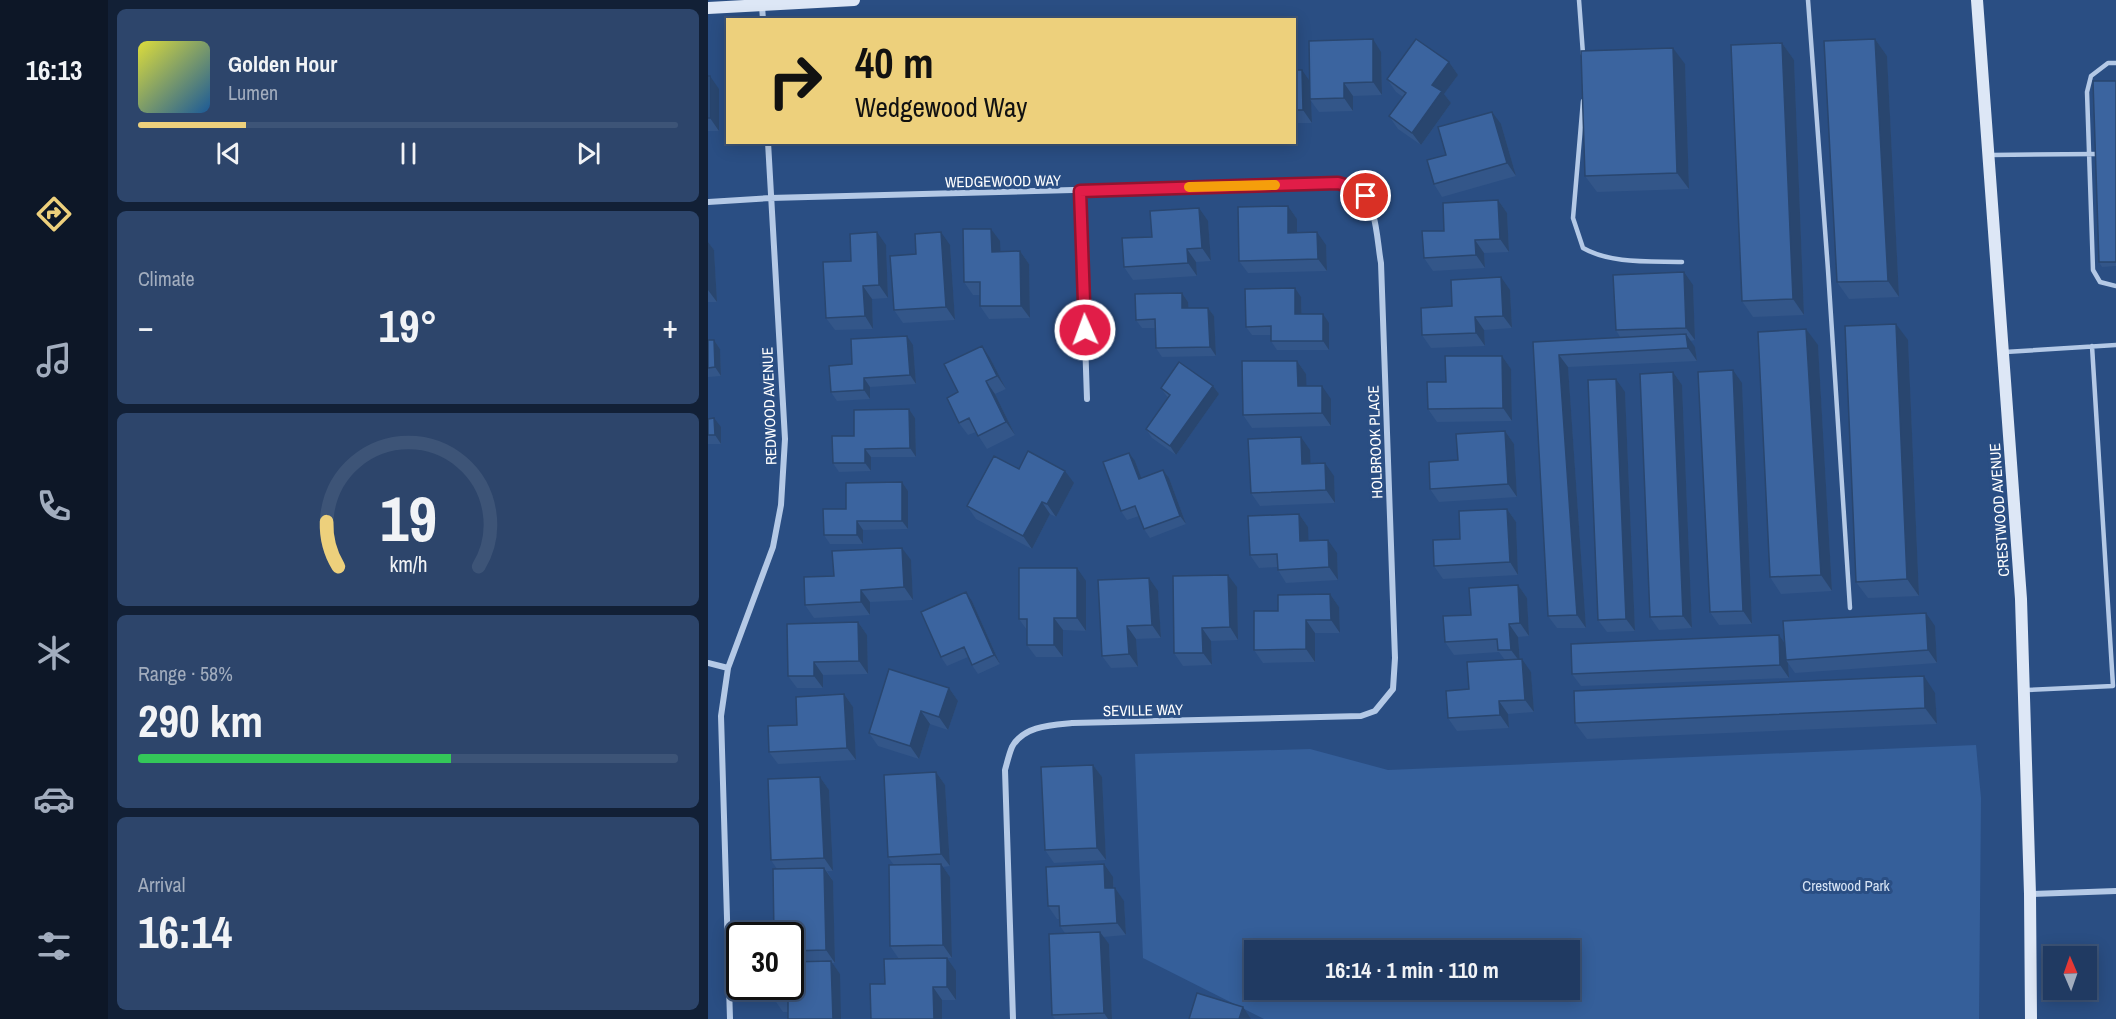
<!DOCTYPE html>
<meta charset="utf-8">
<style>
body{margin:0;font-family:"Archivo Narrow",sans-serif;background:#2d456b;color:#f1f3f6;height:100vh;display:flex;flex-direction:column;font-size:22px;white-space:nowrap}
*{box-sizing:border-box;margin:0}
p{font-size:20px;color:#a2adbe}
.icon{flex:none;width:33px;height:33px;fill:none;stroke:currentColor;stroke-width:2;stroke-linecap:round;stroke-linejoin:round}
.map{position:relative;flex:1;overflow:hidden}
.sheet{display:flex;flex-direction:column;gap:9px;padding:9px;background:#122036;width:600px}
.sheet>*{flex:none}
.banner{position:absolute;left:18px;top:18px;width:570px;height:126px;border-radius:0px;box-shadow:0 3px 15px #0003,0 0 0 2px #3d5477;background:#edd07c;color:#111;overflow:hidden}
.needle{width:39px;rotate:358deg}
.tools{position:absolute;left:1335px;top:946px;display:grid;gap:12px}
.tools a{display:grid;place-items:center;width:54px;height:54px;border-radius:0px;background:#203a62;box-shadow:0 3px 15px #0003,0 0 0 2px #3d5477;font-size:30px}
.speed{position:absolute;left:18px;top:922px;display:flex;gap:12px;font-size:30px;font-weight:700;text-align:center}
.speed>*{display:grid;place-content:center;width:78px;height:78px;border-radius:50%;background:#203a62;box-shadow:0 3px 15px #0003,0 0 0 2px #3d5477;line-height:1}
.speed .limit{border:3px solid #111;border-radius:9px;background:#fff;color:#111}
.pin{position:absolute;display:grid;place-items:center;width:51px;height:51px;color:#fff;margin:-26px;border:3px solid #fff;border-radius:50%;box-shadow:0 2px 6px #0007}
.me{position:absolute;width:66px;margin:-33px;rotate:358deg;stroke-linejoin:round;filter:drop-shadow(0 0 4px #0008)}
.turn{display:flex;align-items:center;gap:21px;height:126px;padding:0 30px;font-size:27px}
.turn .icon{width:78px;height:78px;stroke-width:2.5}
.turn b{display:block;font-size:42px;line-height:51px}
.big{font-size:45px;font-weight:800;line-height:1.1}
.sheet .widget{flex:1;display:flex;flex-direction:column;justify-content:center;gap:9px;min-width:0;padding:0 21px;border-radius:9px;background:#2d456b}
.sheet .dial{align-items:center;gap:0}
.dial svg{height:156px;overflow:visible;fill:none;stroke:#3d5477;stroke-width:7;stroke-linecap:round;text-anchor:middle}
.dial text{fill:#f1f3f6;stroke:none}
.song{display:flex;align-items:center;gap:18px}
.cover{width:72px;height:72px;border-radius:9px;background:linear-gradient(135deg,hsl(60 70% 55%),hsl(210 70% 35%))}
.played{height:6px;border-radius:3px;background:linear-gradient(90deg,#edd07c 20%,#3d5477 20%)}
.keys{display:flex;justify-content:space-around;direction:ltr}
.heat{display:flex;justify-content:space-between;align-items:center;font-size:33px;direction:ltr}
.charge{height:9px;border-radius:4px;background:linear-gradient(90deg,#34c759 58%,#3d5477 0)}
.trip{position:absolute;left:536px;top:940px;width:336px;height:60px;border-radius:0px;background:#203a62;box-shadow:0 3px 15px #0003,0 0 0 2px #3d5477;font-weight:800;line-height:60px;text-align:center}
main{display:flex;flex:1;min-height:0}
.dock{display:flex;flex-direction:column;width:108px;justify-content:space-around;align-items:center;background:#0d1727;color:#a2adbe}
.dock .icon{width:42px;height:42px}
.dock .selected{color:#edd07c}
.dock b{font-size:27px;color:#f1f3f6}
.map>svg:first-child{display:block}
.green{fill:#355f9a;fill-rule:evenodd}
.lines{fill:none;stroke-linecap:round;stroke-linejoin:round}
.lane{stroke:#b4c9e6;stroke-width:4.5}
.street{stroke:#b4c9e6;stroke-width:6}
.secondary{stroke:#dde7f6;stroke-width:12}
.wall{fill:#335689}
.shaded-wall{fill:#29466f}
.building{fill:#3b649f;stroke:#29466f;stroke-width:1.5}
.route-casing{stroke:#92132f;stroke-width:15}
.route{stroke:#e11d48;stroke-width:10}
.slow{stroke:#f59e0b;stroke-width:10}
.labels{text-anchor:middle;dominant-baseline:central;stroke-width:6;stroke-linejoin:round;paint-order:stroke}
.street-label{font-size:15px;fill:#fff;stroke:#2a4e83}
.park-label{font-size:15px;fill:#d7e4f5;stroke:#2a4e83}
</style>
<main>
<nav class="dock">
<b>16:13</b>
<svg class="icon selected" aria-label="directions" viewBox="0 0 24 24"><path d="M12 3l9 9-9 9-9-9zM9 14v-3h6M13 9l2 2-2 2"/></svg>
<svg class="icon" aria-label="music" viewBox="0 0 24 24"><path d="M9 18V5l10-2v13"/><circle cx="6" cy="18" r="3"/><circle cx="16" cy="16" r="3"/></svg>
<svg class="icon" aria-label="phone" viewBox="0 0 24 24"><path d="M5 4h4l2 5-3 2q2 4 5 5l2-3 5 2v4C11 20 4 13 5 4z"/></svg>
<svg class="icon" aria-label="climate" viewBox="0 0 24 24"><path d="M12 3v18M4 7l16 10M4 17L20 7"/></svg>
<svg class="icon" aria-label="car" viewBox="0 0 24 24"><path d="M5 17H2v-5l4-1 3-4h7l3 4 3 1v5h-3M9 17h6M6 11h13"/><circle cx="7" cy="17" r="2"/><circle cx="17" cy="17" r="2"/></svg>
<svg class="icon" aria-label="filters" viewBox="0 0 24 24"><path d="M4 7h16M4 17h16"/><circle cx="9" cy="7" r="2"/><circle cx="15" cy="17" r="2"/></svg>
</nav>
<section class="sheet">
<div class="widget">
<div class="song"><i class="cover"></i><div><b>Golden Hour</b><p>Lumen</p></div></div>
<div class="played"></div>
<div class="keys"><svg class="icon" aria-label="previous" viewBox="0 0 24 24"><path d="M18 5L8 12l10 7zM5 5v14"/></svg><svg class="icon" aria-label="pause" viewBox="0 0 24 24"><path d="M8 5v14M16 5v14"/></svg><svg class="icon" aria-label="next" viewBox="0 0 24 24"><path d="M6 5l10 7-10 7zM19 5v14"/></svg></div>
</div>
<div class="widget"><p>Climate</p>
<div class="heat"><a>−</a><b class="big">19°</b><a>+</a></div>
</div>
<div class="widget dial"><svg viewBox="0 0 100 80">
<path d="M14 69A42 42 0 1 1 86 69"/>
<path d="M14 69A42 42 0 0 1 8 46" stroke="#edd07c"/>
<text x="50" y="56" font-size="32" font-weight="700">19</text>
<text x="50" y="72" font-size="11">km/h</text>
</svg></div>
<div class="widget"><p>Range · 58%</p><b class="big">290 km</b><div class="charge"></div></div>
<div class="widget"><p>Arrival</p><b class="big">16:14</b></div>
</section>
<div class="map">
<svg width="1408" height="1019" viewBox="0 0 1408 1019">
<rect width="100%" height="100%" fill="#2a4e83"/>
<!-- green -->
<path class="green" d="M1268,745L1273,798L1271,1019H556L435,958L427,754L602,749L680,770ZM546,951H861V990H546Z"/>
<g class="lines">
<!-- lane -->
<path class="lane" d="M871,0L875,54
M1100,0L1120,270L1142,608
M1408,63H1400L1383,76L1379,92L1385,270L1392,282L1408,286
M875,101L865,218L875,248C903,264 942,261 974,262
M1283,155L1390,154
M1297,352L1408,345
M1318,690L1405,686L1384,346"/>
<!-- street -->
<path class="street" d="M54,6L55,20
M372,191L379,399
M0,202L62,198L630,183C636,184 643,185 648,188C669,198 669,243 673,263L687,658L685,689L667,711L653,716L364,723C343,725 315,726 304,747C301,754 299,763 297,770L305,1019
M0,663L20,668
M1322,894L1408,891
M22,1019L13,716L20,668L65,547L73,505L77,439L60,142"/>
<!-- secondary -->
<path class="secondary" d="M1269,0L1313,599L1322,894L1323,1019
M0,8L146,0"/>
</g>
<!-- wall -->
<path class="wall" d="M1167,39L1179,56L1191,297L1141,299L1129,282Z
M1074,43L1086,60L1096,315L1045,317L1034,301Z
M673,52L674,95L645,96V111L611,112L603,101L604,123H586V70L602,82Z
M741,62L750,75L736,94L743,103L713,145L690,129L681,116L695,97L688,92L679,79Z
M977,64L981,189L889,192L877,176Z
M0,76L11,89V131H0Z
M1408,81V266L1394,267L1391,262Z
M793,124L808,176L734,197L726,184L738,155Z
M790,200L799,213L801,252L776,253L777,268L725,271L716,258L736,231Z
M580,206L589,219V233L618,245L619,271L540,273L531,261Z
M500,221L503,261L488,262L489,276L425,280L416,267L444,237Z
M292,241V252L312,251L321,264L322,318L281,319L272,306V295H265L256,282Z
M0,242L6,250L9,302H0Z
M178,245L180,298L164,299L165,329L127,330L118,318L143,261Z
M242,245L247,320L195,323L186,310L208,254Z
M985,285L987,340L982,341L987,347L989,361L860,367L878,628H849L840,616L825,342L912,337L908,330Z
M802,290L804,328L776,330L777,346L723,348L714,335L744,306Z
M474,293L480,302V308H500L506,316L508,356L454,357L448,348L447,328H434L428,320Z
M593,297L594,314L621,323V350H569L563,341V335H544L538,327Z
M0,340H6L12,349L13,376L0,377Z
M1200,340L1211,596L1160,598L1148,582Z
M205,345L208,384L162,387V399L129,401L123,392L144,364Z
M1110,345L1124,591L1073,594L1062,577Z
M794,356L803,369L804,421L729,422L720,409L738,382Z
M282,358L298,389L287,394L307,435L279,449L268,432L260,435L251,423L250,392Z
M589,361L598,374V386L623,399V426L544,428L535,415Z
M965,372L974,385L984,628L951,630L942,617Z
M1034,383L1044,624L1011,625L1002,612Z
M505,386L511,394L468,455L444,438L438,429L460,398L453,388Z
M917,392L927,631L899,632L890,620Z
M201,409L207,418L208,457H163V471L131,472L125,463L146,436Z
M0,419L13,427V444H0Z
M797,431L806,444L809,497L731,502L722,489Z
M602,450V464L626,476L627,503L552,506L543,493Z
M427,461L433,478L455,470L461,478L478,524L442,538L436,529L431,516L419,520L413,511Z
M311,469L366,483L348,517L342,514L324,549L268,519L259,506Z
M194,482L200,491V529L155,530V544H122L116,535L138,509Z
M799,509L808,522L810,575L735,579L726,566L752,539Z
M591,514L600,527V540L629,553L630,580L578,583L570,570L569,567L551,568L542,555Z
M203,560L205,600L162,602V615L106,618L97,605L126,576Z
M378,581V631L355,630V657H328L319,645V630L311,619Z
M810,585L819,598L821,636L810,637L812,659L823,672L826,712L800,714L801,728L749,731L740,718L761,689L797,660L791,652L746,655L737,642L763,615Z
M529,587L530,640L503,641L504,665L475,666L466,653Z
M450,591L453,638L428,639L430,667L403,668L394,656Z
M258,592L264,601L292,664L270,674L264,665L260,657L239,666L233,657Z
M622,594L631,607L632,633H607V662L555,663L546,650L570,611Z
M150,622L159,635L160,674L115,675V688H89L80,676Z
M1227,626L1229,663L1087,673L1080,663L1081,678L873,686L864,674L1071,635L1077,644Z
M241,688L250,701L240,730L222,724L211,759L170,746L161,733Z
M1227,693L1229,724L879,739L867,723Z
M136,694L145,707L148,760L70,764L61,752L89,725Z
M385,765L394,777L398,860L346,863L337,850Z
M228,772L237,785L242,866L235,867L242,877L244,958L191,959L182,946L186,865L180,857Z
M112,777L121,790L125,871H119L125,881L127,963H124L132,974L80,1012H75L66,999L82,987V936L69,869L63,860Z
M405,877L406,888L416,901L418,935L395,937L401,944L404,1019H347L344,1015L357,933L352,926L351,919H349L340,906Z
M248,971V1000H234V1019H163L177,984Z"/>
<!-- shaded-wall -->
<path class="shaded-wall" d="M665,39L673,52L674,95L665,82Z
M1167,39L1179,56L1191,297L1180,281Z
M1074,43L1086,60L1096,315L1085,299Z
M965,48L977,64L981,189L969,173Z
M741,62L750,75L736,94L743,103L713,145L704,133L724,85Z
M594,70L603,83L602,99L603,101L604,123L595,110Z
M2,76L11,89V131L2,118Z
M636,83L645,96V111L636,98Z
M784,112L793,124L808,176L799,163Z
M790,200L799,213L801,252L792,239Z
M580,206L589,219V245L580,233Z
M491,208L500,221L503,261L494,248Z
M283,229L292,241L293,265L284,252Z
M169,232L178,245L180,298L171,285Z
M233,232L242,245L247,320L238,307Z
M609,232L618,245L619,271L610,259Z
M767,240L776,253L777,268L768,255Z
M0,242L6,250L9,302L0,290Z
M479,249L488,262L489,276L480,263Z
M312,251L321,264L322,318L313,306Z
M976,272L985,285L987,340L978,328Z
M793,277L802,290L804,328L795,316Z
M155,286L164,299L165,329L157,316Z
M587,288L593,297L594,323L587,314Z
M474,293L480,302L481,317L474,308Z
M500,308L506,316L508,356L502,347Z
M615,314L621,323V350L615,341Z
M767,317L776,330L777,346L768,333Z
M1188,324L1200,340L1211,596L1199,579Z
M1098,329L1110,345L1124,591L1113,575Z
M978,334L987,347L989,361L980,348Z
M199,336L205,345L208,384L202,375Z
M6,340L12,349L13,376L7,367Z
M274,346L282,358L298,389L289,376Z
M851,355L860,367L878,628L869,615Z
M794,356L803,369L804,421L795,408Z
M589,361L598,374L599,399L590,386Z
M1025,370L1034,383L1044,624L1035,611Z
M965,372L974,385L984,628L975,616Z
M156,378L162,387V399L156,390Z
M908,379L917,392L927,631L918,619Z
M278,381L287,394L307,435L298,422Z
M505,386L511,394L468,455L462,446Z
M614,386L623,399V426L614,413Z
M201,409L207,418L208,457L202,448Z
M6,418L13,427V444L7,435Z
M797,431L806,444L809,497L800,484Z
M593,437L602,450L603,477L594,464Z
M157,449L163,457V471L157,463Z
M421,453L427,461L437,488L431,479Z
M617,463L626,476L627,503L618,490Z
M455,470L461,478L478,524L472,516Z
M357,471L366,483L348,517L339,504Z
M194,482L200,491V529L194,521Z
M334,502L342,514L324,549L315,536Z
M799,509L808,522L810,575L802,562Z
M591,514L600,527L601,554L592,541Z
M149,521L155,530V544L149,535Z
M620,540L629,553L630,580L621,567Z
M194,548L203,560L205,600L196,587Z
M369,568L378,581V631L369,618Z
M520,575L529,587L530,640L522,627Z
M441,578L450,591L453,638L444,625Z
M810,585L819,598L821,636L812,623Z
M153,590L162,602V615L153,602Z
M258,592L264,601L292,664L286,655Z
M622,594L631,607L632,633L623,620Z
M1218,613L1227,626L1229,663L1220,650Z
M346,618L355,630V657L346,645Z
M598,620L607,633V662L598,649Z
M150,622L159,635L160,674L151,661Z
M801,624L810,637L812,662L803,650Z
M419,626L428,639L430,667L421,654Z
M494,628L503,641L504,665L495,653Z
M1071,635L1080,648L1078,660L1080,663L1081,678L1072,665Z
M814,659L823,672L826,712L817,700Z
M106,662L115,675V688L106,676Z
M1216,676L1227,693L1229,724L1217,708Z
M241,688L250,701L240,730L231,717Z
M136,694L145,707L148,760L139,748Z
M791,701L800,714L801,728L792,715Z
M213,711L222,724L211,759L202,746Z
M385,765L394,777L398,860L389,848Z
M228,772L237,785L242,866L233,854Z
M112,777L121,790L125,871L116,858Z
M233,864L242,877L244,958L235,945Z
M396,864L405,877L406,901L397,888Z
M116,868L125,881L127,963L118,950Z
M407,888L416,901L418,935L409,923Z
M392,932L401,944L404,1019H400L396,1013Z
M239,958L248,971V1000L239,987Z
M123,961L132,974L133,1019H125Z
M225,987L234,1000V1019H226Z
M535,1007L543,1019H531Z"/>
<!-- building -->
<path class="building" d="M665,39V82L636,83V98L602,99L601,41Z
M708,39L741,62L724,85L734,91L704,133L681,116L698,93L679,79Z
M1167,39L1180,281L1129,282L1116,41Z
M1074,43L1085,299L1034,301L1023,45Z
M965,48L969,173L877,176L873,51Z
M586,70H594L595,110H586Z
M0,76H2V118H0Z
M1385,81H1408V262H1391Z
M784,112L799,163L726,184L719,160L738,155L730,127Z
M790,200L792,239L767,240L768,255L716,258L714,231H736L735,203Z
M580,206V233L609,232L610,259L531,261L530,207Z
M491,208L494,248L479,249L480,263L416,267L414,238L444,237L442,211Z
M255,229H283L284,252L312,251L313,306H272V282H256Z
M169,232L171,285L155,286L157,316L118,318L115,262L143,261L142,234Z
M233,232L238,307L186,310L182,256L208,254L207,234Z
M976,272L978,328L908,330L905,275Z
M793,277L795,316L767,317L768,333L714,335L713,308L744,306L743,280Z
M587,288V314H615V341H563V326L538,327L537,289Z
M474,293V308H500L502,347L448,348L447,319L428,320L427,294Z
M1188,324L1199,579L1148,582L1137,326Z
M1098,329L1113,575L1062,577L1050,332Z
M978,334L980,348L851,355L869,615L840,616L825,342Z
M199,336L202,375L156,378V390L123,392L121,366L144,364L143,339Z
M0,340H6L7,367L0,368Z
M274,346L289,376L278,381L298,422L270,436L261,418L251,423L239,398L250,392L236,364Z
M737,356H794L795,408L720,409L719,382H738Z
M534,361H589L590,386H614V413L535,415Z
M471,362L505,386L462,446L438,429L462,395L453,388Z
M1025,370L1035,611L1002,612L990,372Z
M965,372L975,616L942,617L932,374Z
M908,379L918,619L890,620L880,380Z
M201,409L202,448L157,449V463H125L124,436H146V410Z
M6,418L7,435H0V419Z
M797,431L800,484L722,489L721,462L750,460L748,434Z
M593,437L594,464L617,463L618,490L543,493L540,439Z
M320,451L357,471L339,504L334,502L315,536L259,506L286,456L311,469Z
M421,453L431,479L455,470L472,516L436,529L427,506L413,511L395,462Z
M194,482V521H149V535H116L115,509H138V483Z
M799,509L802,562L726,566L725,540L752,539L751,511Z
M591,514L592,541L620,540L621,567L570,570L569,554L542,555L540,516Z
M194,548L196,587L153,590V602L97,605L96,577L126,576L124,551Z
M311,568H369V618H346V645H319V619H311Z
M520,575L522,627L494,628L495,653H466L465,576Z
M441,578L444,625L419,626L421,654L394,656L390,580Z
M810,585L812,623L801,624L803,650H790L789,639L737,642L735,616L763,615L761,588Z
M258,592L286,655L264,665L256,647L233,657L213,612Z
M622,594L623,620H598V649L546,650V611H570V595Z
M1218,613L1220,650L1078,660L1075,621Z
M150,622L151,661L106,662V676H80L79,624Z
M1071,635L1072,665L864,674L863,644Z
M814,659L817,700L791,701L792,715L740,718L738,691L761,689L759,662Z
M181,669L241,688L231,717L213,711L202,746L161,733Z
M1216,676L1217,708L867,723L866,691Z
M136,694L139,748L61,752L60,726L89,725L88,697Z
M385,765L389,848L337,850L333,767Z
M228,772L233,854L180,857L176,775Z
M112,777L116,858L63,860L60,779Z
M233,864L235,945L182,946L181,865Z
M396,864L397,888H407L409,923L352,926L351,906H340L338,867Z
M116,868L118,950L82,951V936H66L65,869Z
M392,932L396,1013L344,1015L341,934Z
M239,958V987H225L226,1019H163L162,984H177L176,959Z
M123,961L125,1019H80V999H66V987H82V962Z
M489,993L535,1007L531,1019H481Z"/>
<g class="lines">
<defs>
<path id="route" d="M377,330L372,191L630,183L650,189L658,196"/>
</defs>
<!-- route casing -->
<use href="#route" class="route-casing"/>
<!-- route -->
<use href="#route" class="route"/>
<!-- slow -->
<path class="slow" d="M481,187L567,185"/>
</g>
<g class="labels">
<!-- street labels -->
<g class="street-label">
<text transform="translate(295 181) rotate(-1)">WEDGEWOOD WAY</text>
<text transform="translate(61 406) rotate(-92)">REDWOOD AVENUE</text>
<text transform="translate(667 442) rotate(-92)">HOLBROOK PLACE</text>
<text transform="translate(1291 510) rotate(-94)">CRESTWOOD AVENUE</text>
<text transform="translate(435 710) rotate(-1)">SEVILLE WAY</text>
</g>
<!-- park labels -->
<g class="park-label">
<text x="1138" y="885">Crestwood Park</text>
</g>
</g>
</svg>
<div class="tools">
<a><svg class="needle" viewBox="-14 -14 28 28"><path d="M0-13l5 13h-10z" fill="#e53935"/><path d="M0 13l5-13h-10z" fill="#a2adbe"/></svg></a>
</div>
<div class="speed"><div class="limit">30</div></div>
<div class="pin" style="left:658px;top:196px;background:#d93025"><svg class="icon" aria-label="arrive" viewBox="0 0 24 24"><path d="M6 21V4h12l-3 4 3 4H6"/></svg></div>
<svg class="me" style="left:377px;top:330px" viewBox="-20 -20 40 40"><circle r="17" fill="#e11d48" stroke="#fff" stroke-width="3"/><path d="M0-11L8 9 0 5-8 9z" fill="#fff"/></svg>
<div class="trip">16:14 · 1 min · 110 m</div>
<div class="banner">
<div class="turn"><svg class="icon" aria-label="right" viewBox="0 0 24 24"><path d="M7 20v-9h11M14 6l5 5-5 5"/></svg><div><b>40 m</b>Wedgewood Way</div></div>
</div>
</div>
</main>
